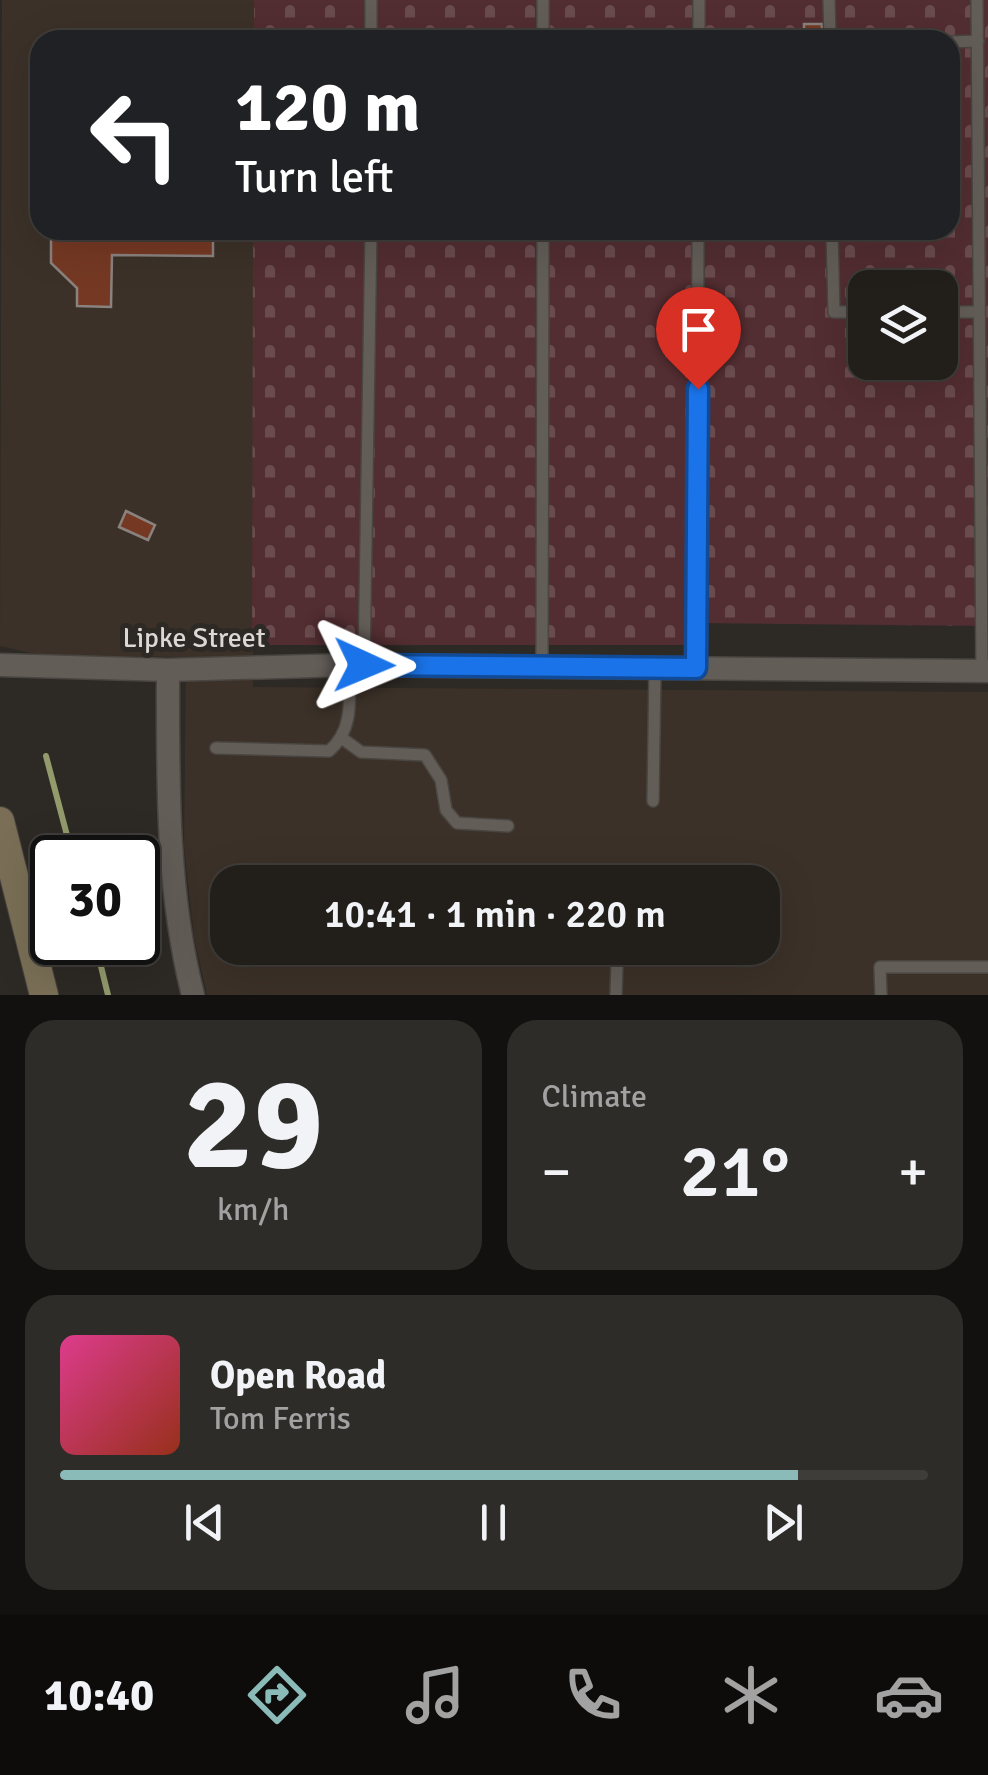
<!DOCTYPE html>
<meta charset="utf-8">
<style>
body{margin:0;font-family:Signika,sans-serif;background:#2e2c28;color:#f1f3f6;height:100vh;display:flex;flex-direction:column;font-size:38px;white-space:nowrap}
*{box-sizing:border-box;margin:0}
p{font-size:32px;color:#a2a2a3}
.icon{flex:none;width:55px;height:55px;fill:none;stroke:currentColor;stroke-width:2;stroke-linecap:round;stroke-linejoin:round}
.map{position:relative;height:995px;overflow:hidden}
.side{display:flex;flex-direction:column;gap:25px;padding:25px;background:#13110f;flex:1}
.side>*{flex:none}
.banner{position:absolute;left:30px;top:30px;width:930px;height:210px;border-radius:30px;box-shadow:0 10px 40px #0002,0 0 0 2px #3f3d3a;background:#202124;color:#fff;overflow:hidden}
.buttons{position:absolute;left:848px;top:270px;display:grid;gap:20px}
.buttons a{display:grid;place-items:center;width:110px;height:110px;border-radius:20px;background:#221f1b;box-shadow:0 10px 40px #0002,0 0 0 2px #3f3d3a;font-size:50px}
.speed{position:absolute;left:30px;top:835px;display:flex;gap:20px;font-size:50px;font-weight:700;text-align:center}
.speed>*{display:grid;place-content:center;width:130px;height:130px;border-radius:50%;background:#221f1b;box-shadow:0 10px 40px #0002,0 0 0 2px #3f3d3a;line-height:1}
.speed .limit{border:5px solid #111;border-radius:15px;background:#fff;color:#111}
.pin{position:absolute;display:grid;place-items:center;width:85px;height:85px;color:#fff;margin:-102px -42px;border-radius:50% 50% 50% 0;rotate:-45deg;box-shadow:0 0 10px #0007}
.pin .icon{rotate:45deg}
.me{position:absolute;width:110px;margin:-55px;rotate:91deg;stroke-linejoin:round;filter:drop-shadow(0 0 8px #0008)}
.turn{display:flex;align-items:center;gap:35px;height:210px;padding:0 40px;font-size:45px}
.turn .icon{width:130px;height:130px;stroke-width:2.5}
.turn b{display:block;font-size:70px;line-height:85px}
.big{font-size:75px;font-weight:600;line-height:1.1}
.side .widget{flex:1;display:flex;flex-direction:column;justify-content:center;gap:15px;min-width:0;padding:0 35px;border-radius:30px;background:#2e2c28}
.side .dial{align-items:center;gap:0}
.dial b{font-size:130px;line-height:1}
.song{display:flex;align-items:center;gap:30px}
.cover{width:120px;height:120px;border-radius:15px;background:linear-gradient(135deg,hsl(330 70% 55%),hsl(10 70% 35%))}
.played{height:10px;border-radius:5px;background:linear-gradient(90deg,#8bbbb9 85%,#3f3d3a 85%)}
.keys{display:flex;justify-content:space-around;direction:ltr}
.heat{display:flex;justify-content:space-between;align-items:center;font-size:55px;direction:ltr}
.side .tiles{flex:1;display:grid;gap:25px;grid-template-columns:1fr 1fr}
.widget:last-child{grid-column:span 2}
.trip{position:absolute;left:210px;top:865px;width:570px;height:100px;border-radius:30px;background:#221f1b;box-shadow:0 10px 40px #0002,0 0 0 2px #3f3d3a;font-weight:600;line-height:100px;text-align:center}
.tab-bar{display:flex;height:160px;justify-content:space-around;align-items:center;background:#0e0c0b;color:#a2a2a3}
.tab-bar .icon{width:70px;height:70px}
.tab-bar .on{color:#8bbbb9}
.tab-bar b{font-size:45px;color:#f1f3f6}
.map>svg:first-child{display:block}
.built{fill:#3b3128;fill-rule:evenodd}
.cemetery{fill:url(#cemetery-stones);fill-rule:evenodd}
.lines{fill:none;stroke-linecap:round;stroke-linejoin:round}
.stream{stroke:#939a6c;stroke-width:6}
.building{fill:#753923;stroke:#8a827f;stroke-width:2.5}
.service-casing{stroke:#494541;stroke-width:14}
.minor-casing{stroke:#494541;stroke-width:25}
.secondary-casing{stroke:#494541;stroke-width:30}
.service{stroke:#635d58;stroke-width:11}
.minor{stroke:#635d58;stroke-width:22}
.secondary{stroke:#7a6f56;stroke-width:28}
.route-casing{stroke:#114b97;stroke-width:25}
.route{stroke:#1a73e8;stroke-width:18}
.labels{text-anchor:middle;dominant-baseline:central;stroke-width:10;stroke-linejoin:round;paint-order:stroke}
.street-label{font-size:28px;fill:#dbd8d5;stroke:#2d2924}
</style>
<div class="map">
<svg width="988" height="995" viewBox="0 0 988 995">
<defs>
<pattern id="cemetery-stones" width="16" height="16" patternUnits="userSpaceOnUse" patternTransform="scale(2.5)"><rect width="16" height="16" fill="#522d31"/><path d="M2 7V4a2 2 0 0 1 4 0v3zM10 15v-3a2 2 0 0 1 4 0v3z" fill="#6a4b4e"/></pattern>
</defs>
<rect width="100%" height="100%" fill="#2d2924"/>
<!-- built -->
<path class="built" d="M2,0H254V40H40V230H253V687L988,692V995H207L194,937L184,847L186,657L40,655L0,646ZM228,882H762V948H228Z"/>
<!-- cemetery -->
<path class="cemetery" d="M254,0H988V626L696,623L695,645H252L253,230H950V40H254ZM865,288H940V362H865Z"/>
<g class="lines">
<!-- stream -->
<path class="stream" d="M46,756L73,858
M95,942L108,995"/>
</g>
<!-- building -->
<path class="building" d="M804,24H822V40H804Z
M51,230H213V256L112,255L111,307L77,306V288L51,263Z
M126,511L155,525L148,540L119,527Z"/>
<g class="lines">
<defs>
<path id="service" d="M829,0L830,40
M977,0L982,671
M371,40V0
M543,40V0
M699,40V0
M950,42L978,41
M832,230L834,312H865
M940,312H978
M364,665L371,230
M542,667L543,230
M697,668L698,230
M343,739L361,752L425,755L441,780L446,810L457,823L508,826
M216,748L329,751C355,729 349,697 349,665
M653,801L655,668
M616,995L617,964
M881,995L880,967H988"/>
<path id="minor" d="M0,665L168,670L349,665L988,671
M168,670C168,779 166,889 193,995"/>
<path id="secondary" d="M0,821L44,995"/>
</defs>
<!-- service casing -->
<use href="#service" class="service-casing"/>
<!-- minor casing -->
<use href="#minor" class="minor-casing"/>
<!-- secondary casing -->
<use href="#secondary" class="secondary-casing"/>
<!-- service -->
<use href="#service" class="service"/>
<!-- minor -->
<use href="#minor" class="minor"/>
<!-- secondary -->
<use href="#secondary" class="secondary"/>
</g>
<g class="lines">
<defs>
<path id="route" d="M364,665L696,668L698,389"/>
</defs>
<!-- route casing -->
<use href="#route" class="route-casing"/>
<!-- route -->
<use href="#route" class="route"/>
</g>
<g class="labels">
<!-- street labels -->
<g class="street-label">
<text x="194" y="638">Lipke Street</text>
</g>
</g>
</svg>
<div class="buttons">
<a><svg class="icon" aria-label="layers" viewBox="0 0 24 24"><path d="M12 4l9 5-9 5-9-5zM3 14l9 5 9-5"/></svg></a>
</div>
<div class="speed"><div class="limit">30</div></div>
<div class="pin" style="left:698px;top:389px;background:#d93025"><svg class="icon" aria-label="arrive" viewBox="0 0 24 24"><path d="M6 21V4h12l-3 4 3 4H6"/></svg></div>
<svg class="me" style="left:364px;top:665px" viewBox="-20 -20 40 40"><path d="M0-17L14 15 0 8-14 15z" fill="#1a73e8" stroke="#fff" stroke-width="4"/></svg>
<div class="trip">10:41 · 1 min · 220 m</div>
<div class="banner">
<div class="turn"><svg class="icon" aria-label="left" viewBox="0 0 24 24"><path d="M17 20v-9H6M10 6l-5 5 5 5"/></svg><div><b>120 m</b>Turn left</div></div>
</div>
</div>
<section class="side">
<div class="tiles">
<div class="widget dial"><b>29</b><p>km/h</p></div>
<div class="widget"><p>Climate</p>
<div class="heat"><a>−</a><b class="big">21°</b><a>+</a></div>
</div>
<div class="widget">
<div class="song"><i class="cover"></i><div><b>Open Road</b><p>Tom Ferris</p></div></div>
<div class="played"></div>
<div class="keys"><svg class="icon" aria-label="previous" viewBox="0 0 24 24"><path d="M18 5L8 12l10 7zM5 5v14"/></svg><svg class="icon" aria-label="pause" viewBox="0 0 24 24"><path d="M8 5v14M16 5v14"/></svg><svg class="icon" aria-label="next" viewBox="0 0 24 24"><path d="M6 5l10 7-10 7zM19 5v14"/></svg></div>
</div>
</div>
</section>
<nav class="tab-bar">
<b>10:40</b>
<svg class="icon on" aria-label="directions" viewBox="0 0 24 24"><path d="M12 3l9 9-9 9-9-9zM9 14v-3h6M13 9l2 2-2 2"/></svg>
<svg class="icon" aria-label="music" viewBox="0 0 24 24"><path d="M9 18V5l10-2v13"/><circle cx="6" cy="18" r="3"/><circle cx="16" cy="16" r="3"/></svg>
<svg class="icon" aria-label="phone" viewBox="0 0 24 24"><path d="M5 4h4l2 5-3 2q2 4 5 5l2-3 5 2v4C11 20 4 13 5 4z"/></svg>
<svg class="icon" aria-label="climate" viewBox="0 0 24 24"><path d="M12 3v18M4 7l16 10M4 17L20 7"/></svg>
<svg class="icon" aria-label="car" viewBox="0 0 24 24"><path d="M5 17H2v-5l4-1 3-4h7l3 4 3 1v5h-3M9 17h6M6 11h13"/><circle cx="7" cy="17" r="2"/><circle cx="17" cy="17" r="2"/></svg>
</nav>
